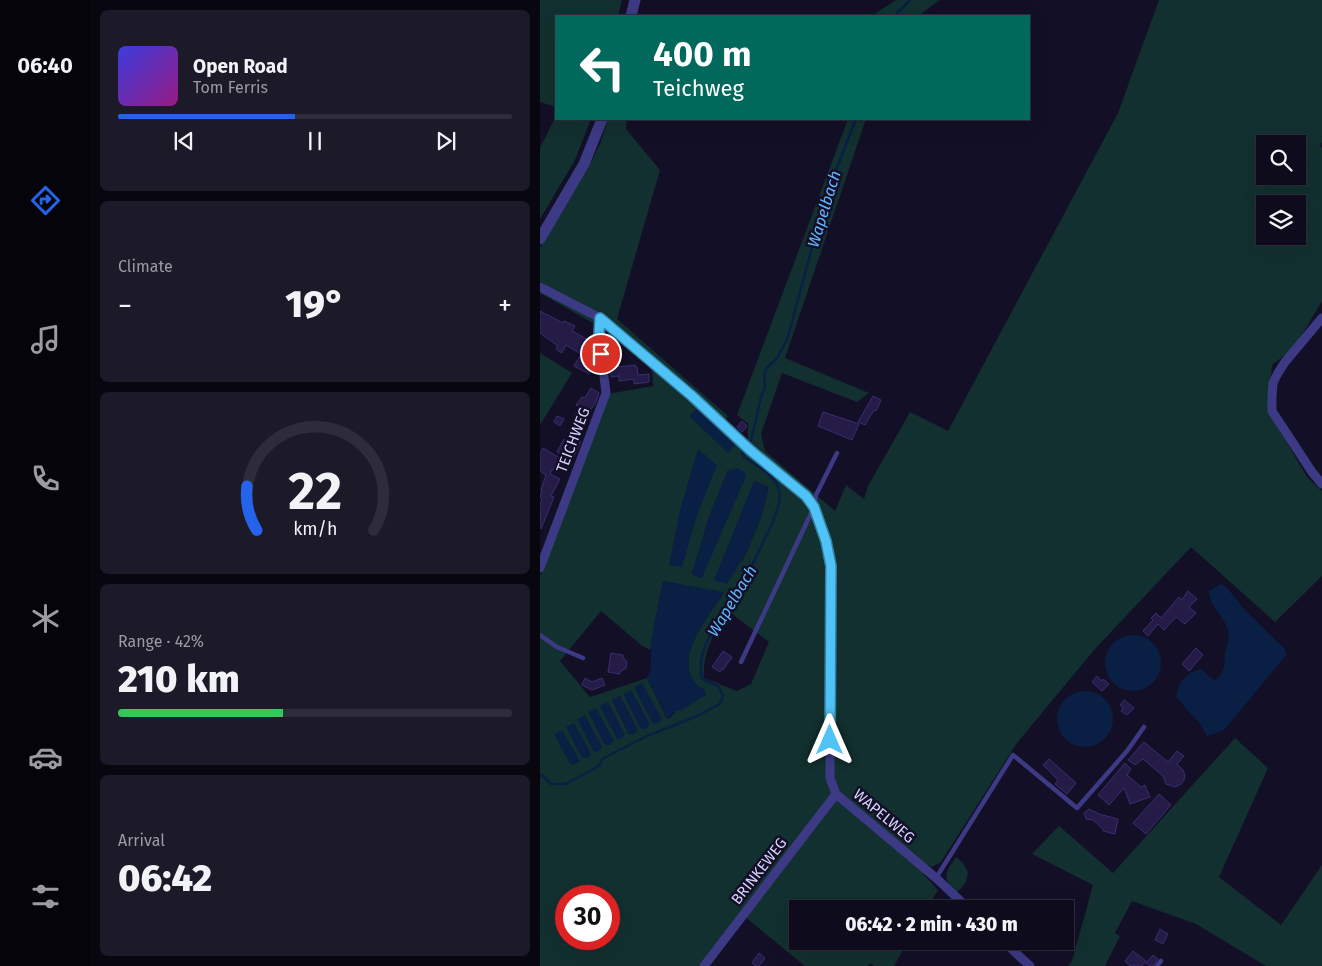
<!DOCTYPE html>
<meta charset="utf-8">
<style>
body{margin:0;font-family:"Fira Sans",sans-serif;background:#1c1929;color:#f1f3f6;height:100vh;display:flex;flex-direction:column;font-size:19px;white-space:nowrap}
*{box-sizing:border-box;margin:0}
p{font-size:16px;color:#9b9ba3}
.icon{flex:none;width:28px;height:28px;fill:none;stroke:currentColor;stroke-width:2;stroke-linecap:round;stroke-linejoin:round}
.map{position:relative;flex:1;overflow:hidden}
.sheet{display:flex;flex-direction:column;gap:10px;padding:10px;background:#08060f;width:450px}
.sheet>*{flex:none}
.banner{position:absolute;left:15px;top:15px;width:475px;height:105px;border-radius:0px;box-shadow:0 5px 20px #0002,0 0 0 1px #2e2b3b;background:#00695c;color:#fff;overflow:hidden}
.buttons{position:absolute;left:716px;top:135px;display:grid;gap:10px}
.buttons a{display:grid;place-items:center;width:50px;height:50px;border-radius:0px;background:#0e0b1c;box-shadow:0 5px 20px #0002,0 0 0 1px #2e2b3b;font-size:25px}
.speed{position:absolute;left:15px;top:885px;display:flex;gap:10px;font-size:25px;font-weight:700;text-align:center}
.speed>*{display:grid;place-content:center;width:65px;height:65px;border-radius:50%;background:#0e0b1c;box-shadow:0 5px 20px #0002,0 0 0 1px #2e2b3b;line-height:1}
.speed .limit{border:8px solid #d22;background:#fff;color:#111}
.pin{position:absolute;display:grid;place-items:center;width:42px;height:42px;color:#fff;margin:-21px;border:2px solid #fff;border-radius:50%;box-shadow:0 1px 5px #0007}
.me{position:absolute;width:55px;margin:-28px;rotate:0deg;stroke-linejoin:round;filter:drop-shadow(0 0 4px #0008)}
.turn{display:flex;align-items:center;gap:18px;height:105px;padding:0 15px;font-size:22px}
.turn .icon{width:65px;height:65px;stroke-width:2.5}
.turn b{display:block;font-size:35px;line-height:42px}
.big{font-size:38px;font-weight:800;line-height:1.1}
.sheet .tile{flex:1;display:flex;flex-direction:column;justify-content:center;gap:8px;min-width:0;padding:0 18px;border-radius:8px;background:#1c1929}
.sheet .dial{align-items:center;gap:0}
.dial svg{height:130px;overflow:visible;fill:none;stroke:#2e2b3b;stroke-width:7;stroke-linecap:round;text-anchor:middle}
.dial text{fill:#f1f3f6;stroke:none}
.song{display:flex;align-items:center;gap:15px}
.cover{width:60px;height:60px;border-radius:8px;background:linear-gradient(135deg,hsl(240 70% 55%),hsl(310 70% 35%))}
.played{height:5px;border-radius:2px;background:linear-gradient(90deg,#2563eb 45%,#2e2b3b 45%)}
.keys{display:flex;justify-content:space-around;direction:ltr}
.heat{display:flex;justify-content:space-between;align-items:center;font-size:28px;direction:ltr}
.charge{height:8px;border-radius:4px;background:linear-gradient(90deg,#34c759 42%,#2e2b3b 0)}
.trip{position:absolute;left:249px;top:900px;width:285px;height:50px;border-radius:0px;background:#0e0b1c;box-shadow:0 5px 20px #0002,0 0 0 1px #2e2b3b;font-weight:800;line-height:50px;text-align:center}
main{display:flex;flex:1;min-height:0}
.tabs{display:flex;flex-direction:column;width:90px;justify-content:space-around;align-items:center;background:#06040b;color:#9b9ba3}
.tabs .icon{width:35px;height:35px}
.tabs .on{color:#2563eb}
.tabs b{font-size:22px;color:#f1f3f6}
.map>svg:first-child{display:block}
.green{fill:#12302f;fill-rule:evenodd}
.water{fill:#0a1f44}
.lines{fill:none;stroke-linecap:round;stroke-linejoin:round}
.stream{stroke:#0a1f44;stroke-width:2.5}
.building{fill:#241b47;stroke:#3b2d73}
.service{stroke:#3d3a85;stroke-width:4.5}
.minor{stroke:#3d3a85;stroke-width:9}
.tertiary{stroke:#3d3a85;stroke-width:11}
.route-casing{stroke:#337fa1;stroke-width:12}
.route{stroke:#4fc3f7;stroke-width:9}
.labels{text-anchor:middle;dominant-baseline:central;stroke-width:5;stroke-linejoin:round;paint-order:stroke}
.street-label{font-size:15px;fill:#d9d4ff;stroke:#130f26}
.water-label{font-size:16px;font-style:italic;fill:#62b6ff;stroke:#130f26}
</style>
<main>
<nav class="tabs">
<b>06:40</b>
<svg class="icon on" aria-label="directions" viewBox="0 0 24 24"><path d="M12 3l9 9-9 9-9-9zM9 14v-3h6M13 9l2 2-2 2"/></svg>
<svg class="icon" aria-label="music" viewBox="0 0 24 24"><path d="M9 18V5l10-2v13"/><circle cx="6" cy="18" r="3"/><circle cx="16" cy="16" r="3"/></svg>
<svg class="icon" aria-label="phone" viewBox="0 0 24 24"><path d="M5 4h4l2 5-3 2q2 4 5 5l2-3 5 2v4C11 20 4 13 5 4z"/></svg>
<svg class="icon" aria-label="climate" viewBox="0 0 24 24"><path d="M12 3v18M4 7l16 10M4 17L20 7"/></svg>
<svg class="icon" aria-label="car" viewBox="0 0 24 24"><path d="M5 17H2v-5l4-1 3-4h7l3 4 3 1v5h-3M9 17h6M6 11h13"/><circle cx="7" cy="17" r="2"/><circle cx="17" cy="17" r="2"/></svg>
<svg class="icon" aria-label="filters" viewBox="0 0 24 24"><path d="M4 7h16M4 17h16"/><circle cx="9" cy="7" r="2"/><circle cx="15" cy="17" r="2"/></svg>
</nav>
<section class="sheet">
<div class="tile">
<div class="song"><i class="cover"></i><div><b>Open Road</b><p>Tom Ferris</p></div></div>
<div class="played"></div>
<div class="keys"><svg class="icon" aria-label="previous" viewBox="0 0 24 24"><path d="M18 5L8 12l10 7zM5 5v14"/></svg><svg class="icon" aria-label="pause" viewBox="0 0 24 24"><path d="M8 5v14M16 5v14"/></svg><svg class="icon" aria-label="next" viewBox="0 0 24 24"><path d="M6 5l10 7-10 7zM19 5v14"/></svg></div>
</div>
<div class="tile"><p>Climate</p>
<div class="heat"><a>−</a><b class="big">19°</b><a>+</a></div>
</div>
<div class="tile dial"><svg viewBox="0 0 100 80">
<path d="M14 69A42 42 0 1 1 86 69"/>
<path d="M14 69A42 42 0 0 1 8 42" stroke="#2563eb"/>
<text x="50" y="56" font-size="32" font-weight="700">22</text>
<text x="50" y="72" font-size="11">km/h</text>
</svg></div>
<div class="tile"><p>Range · 42%</p><b class="big">210 km</b><div class="charge"></div></div>
<div class="tile"><p>Arrival</p><b class="big">06:42</b></div>
</section>
<div class="map">
<svg width="782" height="966" viewBox="0 0 782 966">
<rect width="100%" height="100%" fill="#130f26"/>
<!-- green -->
<path class="green" d="M0,0H82L78,16H16V107L0,102Z
M356,0H400L378,16H336V13Z
M619,0H782V142L780,146L782,148V301L754,348L732,365L728,410L767,477L782,491V576L735,622L651,547L555,649L477,743L401,862L392,867L388,865L383,874L398,890L387,909H258V941H368L354,966H334L330,963L328,966H265L200,913L159,966H0V576L68,394L113,386L112,367L196,445L218,453L208,440V424L197,415L308,119H326L245,358L329,393L317,402L242,373L221,434L225,451L295,511L306,485L324,499L328,486L370,412L408,431L578,113ZM725,144H758V176H725ZM725,204H758V236H725ZM188,470L205,478L161,578L152,574L169,517ZM215,481L228,487C225,513 212,540 201,563ZM123,581L184,593C170,613 143,646 149,671C150,676 154,681 156,685L131,717L127,719L107,678L50,697L20,661L61,611L101,645L110,650ZM187,610L229,642L211,684L197,691L164,678C162,653 175,631 187,610ZM80,696L97,729L95,733L89,734L72,700ZM26,896H69V939H26Z
M16,116V119H51L35,160L0,219V148Z
M68,119H87L86,129L120,170L77,319L188,416L185,421L75,324L61,314L56,325L0,293V247L48,168L60,144Z
M0,353L32,373L0,425Z
M695,738L728,768L679,877L741,925L782,865V966H726L656,924L592,901L575,933L580,936L565,966H528L532,961L553,885L492,854L519,826L573,873Z
M416,857L423,863L428,872L426,882L417,893C402,878 404,874 416,857Z"/>
<!-- water -->
<path class="water" d="M156,409L195,445L188,453L149,416Z
M158,449L177,465L158,512L142,567L129,565L140,510Z
M198,468L206,474L205,478L162,578L152,574L169,517L188,470Z
M214,481L228,487C224,519 205,557 187,584L174,580Z
M123,581L184,592C168,617 125,668 165,690L166,695L140,711L137,710L127,719L107,678L111,669V641Z
M681,584L687,588L705,610L744,648L747,654L684,730L667,736L661,725L636,697C639,682 645,673 661,669L672,679L676,680C685,672 684,665 685,654C686,647 690,638 688,631C685,616 669,607 669,591Z
M565 663a28 28 0 1 1 56 0a28 28 0 1 1-56 0Z
M102,683L122,719L118,723L113,724L94,687Z
M91,690L110,724L106,729H101L83,694Z
M517 719a28 28 0 1 1 56 0a28 28 0 1 1-56 0Z
M80,696L97,729L95,733L89,734L72,700Z
M68,702L85,735L82,738L77,739L60,706Z
M56,708L74,741L71,745H65L48,712Z
M45,715L62,747L59,751L54,752L37,719Z
M34,723L51,754L48,758H42L26,727Z
M22,730L40,761L36,764L31,765L14,734Z"/>
<g class="lines">
<!-- stream -->
<path class="stream" d="M354,16L370,0
M211,441L221,397L225,388L224,376L226,369L237,358L247,340L286,196L316,119
M0,776L2,775L11,784H25L43,775L60,765L62,759L107,736L155,717L180,704L183,696L178,686L162,679C155,644 182,621 197,593C210,570 221,547 232,524C236,512 243,499 238,487C232,473 216,465 204,457L202,452"/>
</g>
<!-- building -->
<path class="building" d="M0,311L23,323L24,321L35,326L32,331L52,342L45,355L56,362L49,374L34,366L41,354L26,345L22,353L16,349L18,346L0,333Z
M78,363V367L95,365V367H97L98,375L109,374V382L94,384V379L79,381V376L71,377L70,364Z
M51,388L59,393L56,402L43,421L34,416L39,407L36,405L42,397L45,398Z
M333,396L341,400L336,411L334,410L325,425L318,422Z
M283,412L319,424L312,440L278,426Z
M17,416L24,419L20,426L14,422Z
M202,421L207,426L202,432L197,427Z
M37,424L43,427L37,438L41,441L34,457L32,456L30,460L17,452L24,439L27,441Z
M3,448L20,458L10,474L20,479L11,496L14,497L1,529L0,505L2,499L0,497L2,490H1L6,475L0,471V454Z
M648,591L657,599L649,607L656,613L645,624L636,617L624,630L618,624L608,636L603,631L613,620L611,618L616,613L621,618L639,597L642,600Z
M656,648L663,655L649,671L642,664Z
M183,651L192,657L183,670L182,669L180,672L172,667Z
M71,653L83,655V657L87,662L86,668L80,672V674L68,672Z
M557,676L562,681L563,679L569,684L562,691L552,682Z
M45,678L52,682L62,678L65,685L52,690L42,685Z
M584,700L594,708L587,715L581,711L583,708L580,705Z
M604,742L628,762L637,751L644,756L637,764L643,770L645,775L644,780L641,784L635,787L626,784L623,776L603,759L595,765L588,760Z
M509,759L536,783L527,794L515,784L518,780L503,765Z
M585,763L591,769L587,775L601,787L605,785L610,797L590,804L584,788L569,805L558,795Z
M619,794L631,805L606,834L593,823Z
M549,809L559,814L578,819L575,834L563,831V829L553,820L546,819L544,813Z
M620,929L628,934L623,944L615,940Z
M593,951L606,961L602,966H590L585,961Z
M219,953L225,958L219,966H216L212,963Z
M613,955L618,959L613,966H610L606,963Z"/>
<g class="lines">
<!-- service -->
<path class="service" d="M0,635L17,647L43,658
M201,662L274,507L276,495L297,453
M396,878L473,755L537,808L587,751L604,727
M617,966L621,961"/>
<!-- minor -->
<path class="minor" d="M0,287L60,318L152,395L210,450L266,496L274,507L286,541L291,566L290,778L296,794L396,878L429,909
M782,318L745,362L738,373L733,383L732,397V411L772,472L782,484
M0,568L66,393L59,335L60,318
M463,941L490,966
M164,966L296,794"/>
<!-- tertiary -->
<path class="tertiary" d="M91,16L95,0
M0,239L44,164L62,119"/>
</g>
<g class="lines">
<defs>
<path id="route" d="M61,354L59,335L60,318L152,396L210,450L266,496L274,507L286,541L291,566L290,740"/>
</defs>
<!-- route casing -->
<use href="#route" class="route-casing"/>
<!-- route -->
<use href="#route" class="route"/>
</g>
<g class="labels">
<!-- street labels -->
<g class="street-label">
<text transform="translate(33 440) rotate(-69)">TEICHWEG</text>
<text transform="translate(344 816) rotate(40)">WAPELWEG</text>
<text transform="translate(219 871) rotate(-52)">BRINKEWEG</text>
</g>
<!-- water labels -->
<g class="water-label">
<text transform="translate(284 209) rotate(-73)">Wapelbach</text>
<text transform="translate(192 601) rotate(-59)">Wapelbach</text>
</g>
</g>
</svg>
<div class="buttons">
<a><svg class="icon" aria-label="search" viewBox="0 0 24 24"><circle cx="10" cy="10" r="6"/><path d="M15 15l6 6"/></svg></a>
<a><svg class="icon" aria-label="layers" viewBox="0 0 24 24"><path d="M12 4l9 5-9 5-9-5zM3 14l9 5 9-5"/></svg></a>
</div>
<div class="speed"><div class="limit">30</div></div>
<div class="pin" style="left:61px;top:354px;background:#d93025"><svg class="icon" aria-label="arrive" viewBox="0 0 24 24"><path d="M6 21V4h12l-3 4 3 4H6"/></svg></div>
<svg class="me" style="left:290px;top:740px" viewBox="-20 -20 40 40"><path d="M0-17L14 15 0 8-14 15z" fill="#4fc3f7" stroke="#fff" stroke-width="4"/></svg>
<div class="trip">06:42 · 2 min · 430 m</div>
<div class="banner">
<div class="turn"><svg class="icon" aria-label="left" viewBox="0 0 24 24"><path d="M17 20v-9H6M10 6l-5 5 5 5"/></svg><div><b>400 m</b>Teichweg</div></div>
</div>
</div>
</main>
